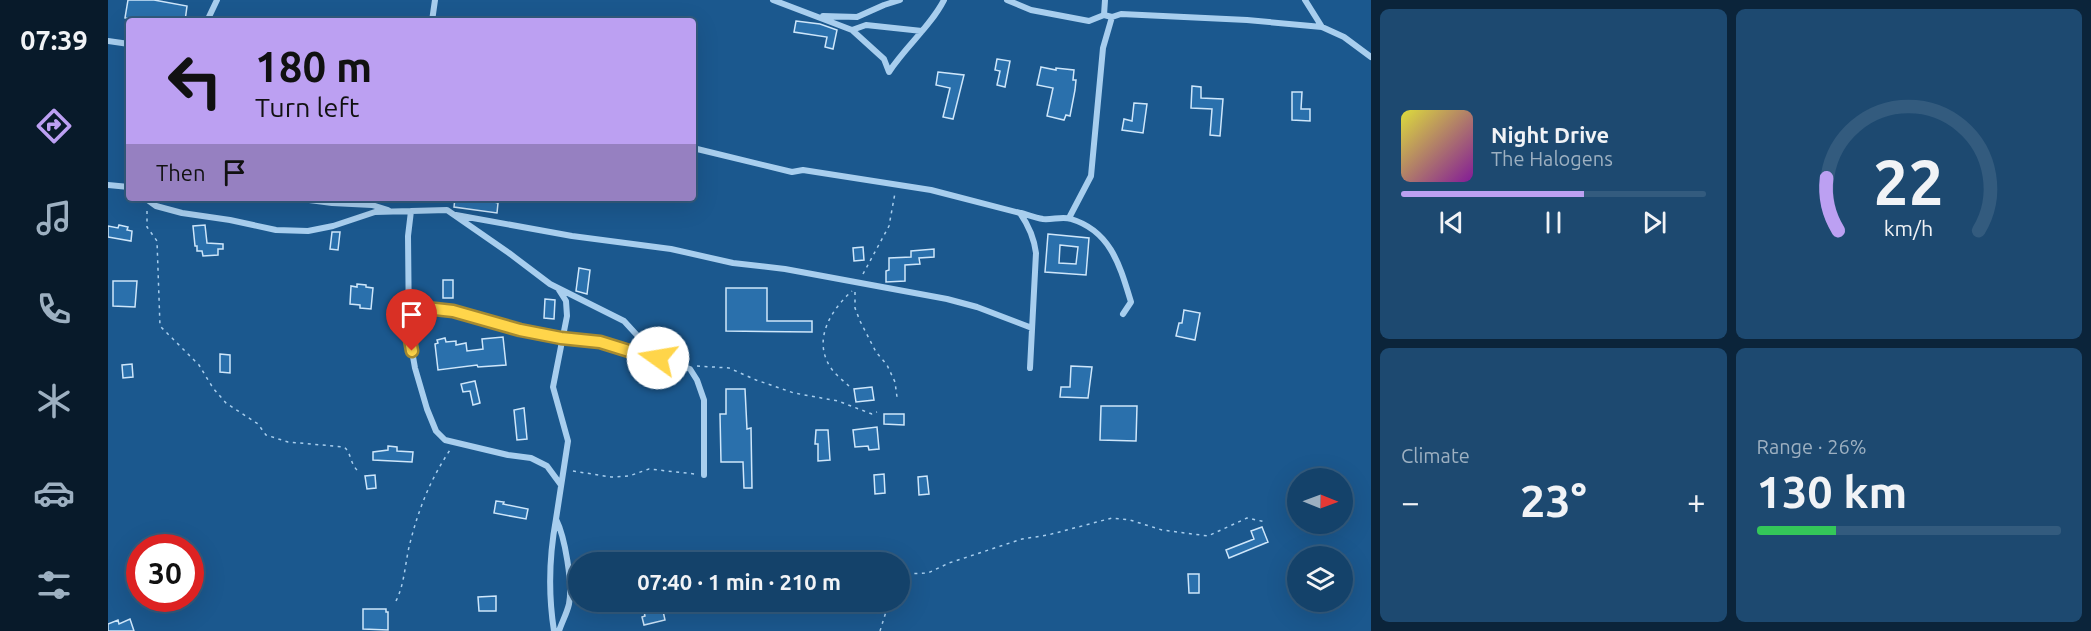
<!DOCTYPE html>
<meta charset="utf-8">
<style>
body{margin:0;font-family:Ubuntu,sans-serif;background:#1d4970;color:#f1f3f6;height:100vh;display:flex;flex-direction:column;font-size:22px;white-space:nowrap}
*{box-sizing:border-box;margin:0}
p{font-size:20px;color:#9db0c1}
.icon{flex:none;width:33px;height:33px;fill:none;stroke:currentColor;stroke-width:2;stroke-linecap:round;stroke-linejoin:round}
.map{position:relative;flex:1;overflow:hidden}
.details{display:flex;flex-direction:column;gap:9px;padding:9px;background:#0b243a;width:720px}
.details>*{flex:none}
.guide{position:absolute;left:18px;top:18px;width:570px;height:183px;border-radius:6px;box-shadow:0 6px 24px #0002,0 0 0 2px #335b7e;background:#bca0f2;color:#111;overflow:hidden}
.needle{width:39px;rotate:91deg}
.buttons{position:absolute;left:1179px;top:468px;display:grid;gap:12px}
.buttons a{display:grid;place-items:center;width:66px;height:66px;border-radius:50%;background:#14426a;box-shadow:0 6px 24px #0002,0 0 0 2px #335b7e;font-size:30px}
.speed{position:absolute;left:18px;top:534px;display:flex;gap:12px;font-size:30px;font-weight:700;text-align:center}
.speed>*{display:grid;place-content:center;width:78px;height:78px;border-radius:50%;background:#14426a;box-shadow:0 6px 24px #0002,0 0 0 2px #335b7e;line-height:1}
.speed .limit{border:9px solid #d22;background:#fff;color:#111}
.pin{position:absolute;display:grid;place-items:center;width:51px;height:51px;color:#fff;margin:-62px -26px;border-radius:50% 50% 50% 0;rotate:-45deg;box-shadow:0 0 6px #0007}
.pin .icon{rotate:45deg}
.me{position:absolute;width:66px;margin:-33px;rotate:283deg;stroke-linejoin:round;filter:drop-shadow(0 0 4px #0008)}
.turn{display:flex;align-items:center;gap:21px;height:126px;padding:0 30px;font-size:27px}
.turn .icon{width:78px;height:78px;stroke-width:2.5}
.turn b{display:block;font-size:42px;line-height:51px}
.then{display:flex;align-items:center;height:57px;padding:0 30px;background:#0003;gap:12px;font-size:22px}
.big{font-size:45px;font-weight:700;line-height:1.1}
.details .tile{flex:1;display:flex;flex-direction:column;justify-content:center;gap:9px;min-width:0;padding:0 21px;border-radius:9px;background:#1d4970}
.details .dial{align-items:center;gap:0}
.dial svg{height:156px;overflow:visible;fill:none;stroke:#335b7e;stroke-width:7;stroke-linecap:round;text-anchor:middle}
.dial text{fill:#f1f3f6;stroke:none}
.song{display:flex;align-items:center;gap:18px}
.cover{width:72px;height:72px;border-radius:9px;background:linear-gradient(135deg,hsl(60 70% 55%),hsl(290 70% 35%))}
.played{height:6px;border-radius:3px;background:linear-gradient(90deg,#bca0f2 60%,#335b7e 60%)}
.keys{display:flex;justify-content:space-around;direction:ltr}
.heat{display:flex;justify-content:space-between;align-items:center;font-size:33px;direction:ltr}
.charge{height:9px;border-radius:4px;background:linear-gradient(90deg,#34c759 26%,#335b7e 0)}
.details .tiles{flex:1;display:grid;gap:9px;grid-template-columns:repeat(2,1fr)}
.trip{position:absolute;left:460px;top:552px;width:342px;height:60px;border-radius:30px;background:#14426a;box-shadow:0 6px 24px #0002,0 0 0 2px #335b7e;font-weight:700;line-height:60px;text-align:center}
main{display:flex;flex:1;min-height:0}
.tabs{display:flex;flex-direction:column;width:108px;justify-content:space-around;align-items:center;background:#081a2a;color:#9db0c1}
.tabs .icon{width:42px;height:42px}
.tabs .active{color:#bca0f2}
.tabs b{font-size:27px;color:#f1f3f6}
.map>svg:first-child{display:block}
.building{fill:#2a70ac;stroke:#cee6fa;stroke-width:1.5;fill-rule:evenodd}
.lines{fill:none;stroke-linecap:round;stroke-linejoin:round}
.path{stroke:#a8ceee;stroke-width:1.5;stroke-dasharray:3 4.5;stroke-linecap:butt}
.minor{stroke:#a8ceee;stroke-width:6}
.route-casing{stroke:#a68a30;stroke-width:15}
.route{stroke:#ffd54a;stroke-width:10}
</style>
<main>
<nav class="tabs">
<b>07:39</b>
<svg class="icon active" aria-label="directions" viewBox="0 0 24 24"><path d="M12 3l9 9-9 9-9-9zM9 14v-3h6M13 9l2 2-2 2"/></svg>
<svg class="icon" aria-label="music" viewBox="0 0 24 24"><path d="M9 18V5l10-2v13"/><circle cx="6" cy="18" r="3"/><circle cx="16" cy="16" r="3"/></svg>
<svg class="icon" aria-label="phone" viewBox="0 0 24 24"><path d="M5 4h4l2 5-3 2q2 4 5 5l2-3 5 2v4C11 20 4 13 5 4z"/></svg>
<svg class="icon" aria-label="climate" viewBox="0 0 24 24"><path d="M12 3v18M4 7l16 10M4 17L20 7"/></svg>
<svg class="icon" aria-label="car" viewBox="0 0 24 24"><path d="M5 17H2v-5l4-1 3-4h7l3 4 3 1v5h-3M9 17h6M6 11h13"/><circle cx="7" cy="17" r="2"/><circle cx="17" cy="17" r="2"/></svg>
<svg class="icon" aria-label="filters" viewBox="0 0 24 24"><path d="M4 7h16M4 17h16"/><circle cx="9" cy="7" r="2"/><circle cx="15" cy="17" r="2"/></svg>
</nav>
<div class="map">
<svg width="1263" height="631" viewBox="0 0 1263 631">
<rect width="100%" height="100%" fill="#1b588e"/>
<!-- building -->
<path class="building" d="M20,0H46L79,6L77,21H33L17,18Z
M688,21L712,24L729,30L725,49L717,47L719,37L686,32Z
M889,59L902,61L897,87L889,85L892,71L887,70Z
M933,67L948,70V68L966,70L965,80H968L967,90L962,116L958,115L956,120L939,116L945,88L929,85Z
M830,72L856,75L845,119L835,117L842,88L828,85Z
M1084,86L1093,87V98L1115,99L1112,136L1102,135L1104,109L1083,108Z
M1184,92H1194L1193,109H1202V121L1184,120Z
M1026,103L1039,104L1035,133L1014,130L1016,119L1024,121Z
M347,198L376,201V198H386V202L390,203L389,213L346,207Z
M11,225L20,227L19,230L24,231L23,241L0,237V226L10,228Z
M97,225L99,243L115,244V249H110V255L95,256L94,251H89V246H87L85,226Z
M224,232H232L230,250L222,249Z
M940,234L981,238L978,275L937,272ZM952,245L970,247L968,264L951,263Z
M755,247L756,260L746,261L745,248Z
M826,249V257L811,258L812,264L797,265V281L778,282V271L781,270V258L803,257V251Z
M471,268L482,270L479,294L468,291Z
M335,280H345V298H335Z
M5,281H29L27,307L5,306Z
M249,284L258,285V287L265,288L263,309L252,308V305L242,304L243,286L249,287Z
M618,288H659V321H704V332L618,331Z
M437,299L447,300L446,319L436,318Z
M1076,310L1092,313L1087,340L1068,336L1071,323H1074Z
M395,337L398,365L370,367L369,365L330,370L327,344L330,343L329,340L337,338L338,342L348,341V345L358,343L359,351L375,349L374,339Z
M112,354L122,355V373L112,372Z
M24,364L25,377L15,378L14,365Z
M963,366L984,367L980,398L952,397L953,387H962Z
M367,381L372,403L365,405L362,391L355,392L353,384Z
M764,387L766,400L748,402L746,389Z
M618,389H637L639,429L643,428L644,488H636L635,462H613L612,414H618Z
M993,406H1029L1028,441L992,440Z
M416,408L419,439L409,440L406,410Z
M776,414H796V425L776,424Z
M769,427L771,449L761,450L760,446L747,447L745,430Z
M708,430H720L722,460L710,461V444H707Z
M280,446L289,447V451L305,452L304,462L265,460V452L280,450Z
M776,474L777,493L767,494L766,475Z
M267,475L268,488L259,489L257,476Z
M819,476L821,494L811,495L810,477Z
M388,501L396,502L395,504L420,509L418,519L386,513Z
M1154,527L1160,542L1121,558L1118,550L1146,539L1143,531Z
M1080,574H1091V593H1081Z
M388,596V611H371L370,597Z
M534,602H553L557,620L536,625L534,617L537,616Z
M255,609H278V612H280V630L255,629Z
M22,619L26,631H0V624L10,620L11,624Z"/>
<g class="lines">
<!-- path -->
<path class="path" d="M39,211V227L49,241L52,326L91,365L105,388L118,403L150,424L158,435L180,442L236,447C243,452 242,463 249,470
M755,274L781,226L787,193
M747,292V308L752,321L768,352L779,365L787,382L789,397
M589,366L621,368L648,380L686,393L730,401L764,414L769,412
M741,386C733,379 723,371 719,361C707,335 725,308 744,291
M465,471L503,477L521,476L541,469L587,474
M792,576L795,574L820,573L841,563L914,539L940,535L1004,518L1022,520L1054,530L1100,536L1139,518L1158,522
M288,601C297,583 297,562 302,543C311,508 322,480 342,450
M489,602L514,611
M772,631L781,602"/>
<!-- minor -->
<path class="minor" d="M665,0L744,30L776,59L781,72C798,46 822,27 836,0
M899,0L923,10L981,21L996,15L997,0
M1197,0L1214,27
M996,15L1004,17L1013,14L1139,20L1214,27L1236,37L1263,57
M715,16L749,17L776,5L792,0
M99,21L109,0
M324,21L327,0
M744,30L758,25L814,31
M0,41L21,44
M585,148L684,172L695,170L823,190L912,213C921,226 926,237 928,253L922,368
M0,185L21,187
M37,198L48,206L74,213L122,220L168,230L200,231L225,226L267,212L339,210L401,253L442,284L516,321L550,358L582,369L589,380L596,400V475
M186,198L224,203L264,205L280,210
M303,211L300,236L301,334L307,368L319,409L328,431L337,440L400,455L423,458L439,466L453,485
M913,213C920,215 928,218 935,219C944,220 955,216 963,219C1003,231 1012,266 1023,302L1015,314
M348,215L464,236L563,249L625,263L677,269L839,299L869,307L924,328
M961,218L983,176L995,48L1004,17
M300,306L345,311L398,327L453,338L492,342L537,356L550,358
M446,631C440,593 441,557 448,519
M451,631C454,622 459,613 461,604C465,584 457,537 448,519L460,441L445,387L459,316L458,301L451,290"/>
</g>
<g class="lines">
<defs>
<path id="route" d="M304,351L301,334L300,306L345,311L412,330L453,338L492,342L537,356L550,358"/>
</defs>
<!-- route casing -->
<use href="#route" class="route-casing"/>
<!-- route -->
<use href="#route" class="route"/>
</g>
</svg>
<div class="buttons">
<a><svg class="needle" viewBox="-14 -14 28 28"><path d="M0-13l5 13h-10z" fill="#e53935"/><path d="M0 13l5-13h-10z" fill="#9db0c1"/></svg></a>
<a><svg class="icon" aria-label="layers" viewBox="0 0 24 24"><path d="M12 4l9 5-9 5-9-5zM3 14l9 5 9-5"/></svg></a>
</div>
<div class="speed"><div class="limit">30</div></div>
<div class="pin" style="left:304px;top:351px;background:#d93025"><svg class="icon" aria-label="arrive" viewBox="0 0 24 24"><path d="M6 21V4h12l-3 4 3 4H6"/></svg></div>
<svg class="me" style="left:550px;top:358px" viewBox="-20 -20 40 40"><circle r="19" fill="#fff"/><path d="M0-13L10 11 0 6-10 11z" fill="#ffd54a"/></svg>
<div class="trip">07:40 · 1 min · 210 m</div>
<div class="guide">
<div class="turn"><svg class="icon" aria-label="left" viewBox="0 0 24 24"><path d="M17 20v-9H6M10 6l-5 5 5 5"/></svg><div><b>180 m</b>Turn left</div></div>
<div class="then">Then<svg class="icon" aria-label="arrive" viewBox="0 0 24 24"><path d="M6 21V4h12l-3 4 3 4H6"/></svg></div>
</div>
</div>
<section class="details">
<div class="tiles">
<div class="tile">
<div class="song"><i class="cover"></i><div><b>Night Drive</b><p>The Halogens</p></div></div>
<div class="played"></div>
<div class="keys"><svg class="icon" aria-label="previous" viewBox="0 0 24 24"><path d="M18 5L8 12l10 7zM5 5v14"/></svg><svg class="icon" aria-label="pause" viewBox="0 0 24 24"><path d="M8 5v14M16 5v14"/></svg><svg class="icon" aria-label="next" viewBox="0 0 24 24"><path d="M6 5l10 7-10 7zM19 5v14"/></svg></div>
</div>
<div class="tile dial"><svg viewBox="0 0 100 80">
<path d="M14 69A42 42 0 1 1 86 69"/>
<path d="M14 69A42 42 0 0 1 8 42" stroke="#bca0f2"/>
<text x="50" y="56" font-size="32" font-weight="700">22</text>
<text x="50" y="72" font-size="11">km/h</text>
</svg></div>
<div class="tile"><p>Climate</p>
<div class="heat"><a>−</a><b class="big">23°</b><a>+</a></div>
</div>
<div class="tile"><p>Range · 26%</p><b class="big">130 km</b><div class="charge"></div></div>
</div>
</section>
</main>
